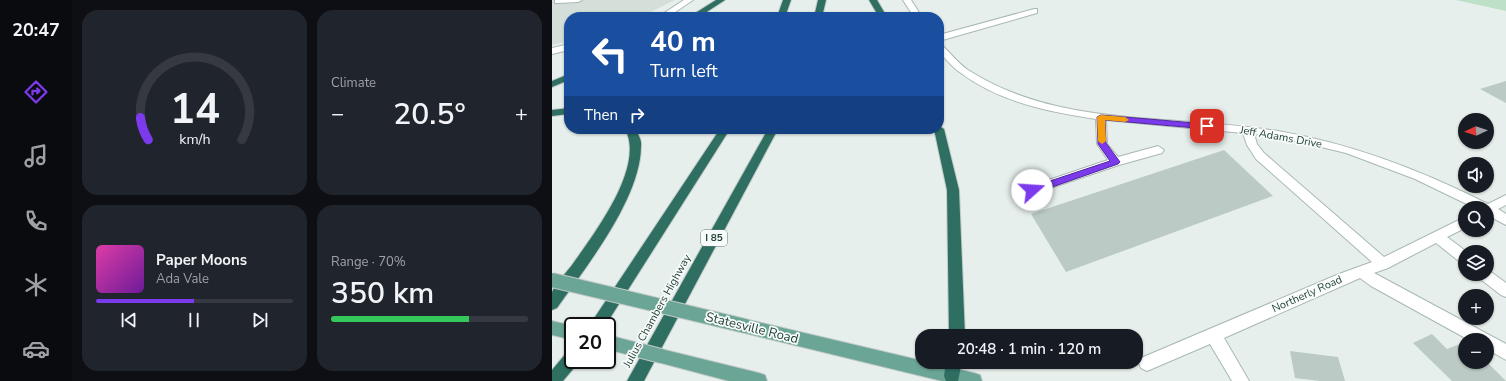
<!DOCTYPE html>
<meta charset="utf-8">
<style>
body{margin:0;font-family:"Nunito Sans",sans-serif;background:#20242c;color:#f1f3f6;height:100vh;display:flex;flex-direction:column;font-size:15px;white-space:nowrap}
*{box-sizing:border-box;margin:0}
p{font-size:13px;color:#9ea1a6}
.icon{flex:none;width:22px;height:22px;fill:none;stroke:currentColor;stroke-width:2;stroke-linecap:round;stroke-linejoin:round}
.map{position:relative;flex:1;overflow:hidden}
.sheet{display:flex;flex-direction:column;gap:10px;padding:10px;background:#0d0f14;width:480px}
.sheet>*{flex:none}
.banner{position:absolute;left:12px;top:12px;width:380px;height:122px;border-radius:16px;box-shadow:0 1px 3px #0004;background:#1a4fa0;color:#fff;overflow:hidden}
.needle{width:26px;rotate:266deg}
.controls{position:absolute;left:906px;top:113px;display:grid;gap:8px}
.controls a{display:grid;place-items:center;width:36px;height:36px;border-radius:50%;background:#171b24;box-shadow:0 1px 3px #0004;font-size:20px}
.speed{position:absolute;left:12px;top:317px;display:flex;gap:8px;font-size:20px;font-weight:700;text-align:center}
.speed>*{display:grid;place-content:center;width:52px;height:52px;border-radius:50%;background:#171b24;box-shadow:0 1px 3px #0004;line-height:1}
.speed .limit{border:2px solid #111;border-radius:6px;background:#fff;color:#111}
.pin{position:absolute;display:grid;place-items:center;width:34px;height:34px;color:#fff;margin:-17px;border-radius:8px;box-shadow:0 2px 6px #0006}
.me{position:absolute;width:44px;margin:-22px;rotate:71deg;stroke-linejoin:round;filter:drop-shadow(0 0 3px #0008)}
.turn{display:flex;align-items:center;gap:14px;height:84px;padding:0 20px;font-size:18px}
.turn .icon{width:52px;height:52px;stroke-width:2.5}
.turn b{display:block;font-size:28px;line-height:34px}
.then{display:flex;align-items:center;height:38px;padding:0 20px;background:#0003;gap:8px;font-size:15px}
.big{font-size:30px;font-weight:600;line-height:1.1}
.sheet .tile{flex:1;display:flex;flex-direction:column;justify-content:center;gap:6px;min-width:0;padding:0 14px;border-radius:16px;background:#20242c}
.sheet .dial{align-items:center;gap:0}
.dial svg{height:104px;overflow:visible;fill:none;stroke:#363941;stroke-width:7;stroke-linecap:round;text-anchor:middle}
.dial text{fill:#f1f3f6;stroke:none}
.song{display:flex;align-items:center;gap:12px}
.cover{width:48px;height:48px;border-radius:6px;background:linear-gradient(135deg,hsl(320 70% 55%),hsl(280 70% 35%))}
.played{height:4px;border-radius:2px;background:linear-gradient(90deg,#7c3aed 50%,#363941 50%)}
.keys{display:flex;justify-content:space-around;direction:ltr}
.heat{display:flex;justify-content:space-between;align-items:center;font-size:22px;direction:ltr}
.charge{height:6px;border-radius:3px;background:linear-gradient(90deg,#34c759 70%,#363941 0)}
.sheet .tiles{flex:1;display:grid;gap:10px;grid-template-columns:repeat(2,1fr)}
.trip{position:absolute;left:363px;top:329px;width:228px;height:40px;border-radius:16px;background:#171b24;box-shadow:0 1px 3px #0004;font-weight:600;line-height:40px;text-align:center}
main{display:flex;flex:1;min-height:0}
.tab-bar{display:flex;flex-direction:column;width:72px;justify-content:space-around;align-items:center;background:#090b0e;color:#9ea1a6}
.tab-bar .icon{width:28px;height:28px}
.tab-bar .active{color:#7c3aed}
.tab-bar b{font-size:18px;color:#f1f3f6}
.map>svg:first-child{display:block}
.built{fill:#d4dfda}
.green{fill:#bfe0c8}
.building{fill:#bbcac4}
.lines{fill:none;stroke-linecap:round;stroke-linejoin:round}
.minor-casing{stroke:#a8b8b2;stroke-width:2}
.major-casing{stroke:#c2cac8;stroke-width:2}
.highway-casing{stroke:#c2cac8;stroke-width:2}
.minor{fill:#fff;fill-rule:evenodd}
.major{fill:#6aa596;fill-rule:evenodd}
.highway{fill:#2f6f62;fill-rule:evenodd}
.major-bridge-casing{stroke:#c2cac8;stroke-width:16;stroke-linecap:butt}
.major-bridge{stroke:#6aa596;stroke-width:14}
.route{fill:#7c3aed;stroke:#51269a}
.slow{fill:#f59e0b}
.labels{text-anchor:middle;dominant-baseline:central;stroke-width:3.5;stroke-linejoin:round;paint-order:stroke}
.shield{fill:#f7fbf9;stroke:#637a73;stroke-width:1}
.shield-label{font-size:10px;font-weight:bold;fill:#24423a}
.street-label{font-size:11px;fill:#24423a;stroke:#f7fbf9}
.near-street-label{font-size:13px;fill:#24423a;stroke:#f7fbf9}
</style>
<main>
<nav class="tab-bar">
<b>20:47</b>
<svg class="icon active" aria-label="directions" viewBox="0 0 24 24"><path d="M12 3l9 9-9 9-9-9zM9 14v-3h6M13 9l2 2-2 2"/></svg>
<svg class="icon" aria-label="music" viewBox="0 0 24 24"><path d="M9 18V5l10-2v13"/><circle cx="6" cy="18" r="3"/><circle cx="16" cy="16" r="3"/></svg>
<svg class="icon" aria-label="phone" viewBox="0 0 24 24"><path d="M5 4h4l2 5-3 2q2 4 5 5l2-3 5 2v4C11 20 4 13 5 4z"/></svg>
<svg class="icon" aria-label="climate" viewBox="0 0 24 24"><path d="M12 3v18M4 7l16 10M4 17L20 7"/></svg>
<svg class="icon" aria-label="car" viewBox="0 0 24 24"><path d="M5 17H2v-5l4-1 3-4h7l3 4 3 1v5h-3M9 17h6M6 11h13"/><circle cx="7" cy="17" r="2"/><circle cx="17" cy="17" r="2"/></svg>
</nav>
<section class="sheet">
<div class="tiles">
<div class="tile dial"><svg viewBox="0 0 100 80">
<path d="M14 69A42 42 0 1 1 86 69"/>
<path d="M14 69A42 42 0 0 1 8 52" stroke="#7c3aed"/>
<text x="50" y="56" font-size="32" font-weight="700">14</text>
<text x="50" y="72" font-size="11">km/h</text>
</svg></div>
<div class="tile"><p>Climate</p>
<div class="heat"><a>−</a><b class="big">20.5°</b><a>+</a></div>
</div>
<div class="tile">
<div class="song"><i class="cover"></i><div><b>Paper Moons</b><p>Ada Vale</p></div></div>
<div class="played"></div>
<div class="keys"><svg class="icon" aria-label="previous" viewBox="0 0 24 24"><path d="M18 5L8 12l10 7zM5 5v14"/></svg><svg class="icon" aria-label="pause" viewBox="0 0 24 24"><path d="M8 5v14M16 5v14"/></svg><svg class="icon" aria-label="next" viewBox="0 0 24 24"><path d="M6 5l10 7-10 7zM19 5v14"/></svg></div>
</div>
<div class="tile"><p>Range · 70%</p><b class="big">350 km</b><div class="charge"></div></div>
</div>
</section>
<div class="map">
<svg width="954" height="381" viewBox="0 0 954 381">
<rect width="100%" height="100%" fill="#e6efeb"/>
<!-- built -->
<path class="built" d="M0,0H123L88,17H17V41L0,45Z"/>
<!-- green -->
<path class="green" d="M904,0H954V11Z"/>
<!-- building -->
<path class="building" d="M954,81V103L928,89Z
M672,150L721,196L514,272L479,214Z
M880,334L895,349L913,342V362H935L954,381H900L861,343Z
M738,351L786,357L793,381H768L743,378Z"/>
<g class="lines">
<defs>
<path id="minor" d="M3,0H30L26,2L6,3H3Z
M132,0H141L116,17H106Z
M351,0H359L370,17H362Z
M482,9H485V13L387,41V35Z
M17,44V50L0,54V48Z
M387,44L390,45C398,53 407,64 416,70C509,130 627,113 731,132C803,145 871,171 936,204L954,195V205L946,209L954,214V225L935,215V208H923L863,179L794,153L740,140L702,134L705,144L712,153L832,257L913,217V228L895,237L915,252H913V263L908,262L884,243L836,268L822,273L954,344V360L935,349V340H917L819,286L808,278L672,338L697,381H680L658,344L595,371L589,368L587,363L589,358L787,274L820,262L704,159L695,145L691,133L554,120L555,144L566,157L606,146L612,150L610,153L567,165L484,193H476L474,190L476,187L556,160L545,144L544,119C498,112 447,102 409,73C401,68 394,59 387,52Z
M935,269L954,283V297L949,295L927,278L925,274H935Z"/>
<path id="major" d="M193,319L422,373L428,375L430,381H390L193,333L188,331L185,326L188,321Z
M0,321L21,326V340L0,335Z
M109,349L207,373L213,375L215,381H177L109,363L103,361L101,356L103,351Z"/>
<path id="highway" d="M164,0H173L147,17H137Z
M231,0H239L233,17H225Z
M266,0H274L270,17H262Z
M317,0H325L335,17H327Z
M17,74V80L0,87V81Z
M17,108V114L0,116V110Z
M387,126L392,129L407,190L413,336H397L395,190L382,129H387Z
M73,129H83C86,134 90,140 89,146C89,198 34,267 5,308L0,310C0,305 0,297 0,292C4,283 14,273 20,265C41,235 94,167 73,129Z
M168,129H178L53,326H37Z
M216,129H226L92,381H75Z
M21,350V360H28L27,362L11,381H0V370L15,352Z
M394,362H410L406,381H394L392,376Z"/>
</defs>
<!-- minor casing -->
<use href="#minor" class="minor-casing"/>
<!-- major casing -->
<use href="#major" class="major-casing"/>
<!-- highway casing -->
<use href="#highway" class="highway-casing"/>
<!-- minor -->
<use href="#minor" class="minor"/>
<!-- major -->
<use href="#major" class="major"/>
<!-- highway -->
<use href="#highway" class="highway"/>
<defs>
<path id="major-bridge" d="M0,280L193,326
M55,342L109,356"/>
</defs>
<!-- major-bridge casing -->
<use href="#major-bridge" class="major-bridge-casing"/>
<!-- major-bridge -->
<use href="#major-bridge" class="major-bridge"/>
</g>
<!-- route -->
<path class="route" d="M549,115L655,124L659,126L655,129L553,120L554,143L568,162L566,164L483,193H477V188L558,161L546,144L545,117Z"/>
<!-- slow -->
<path class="slow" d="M549,115L573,117L577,120L573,122L553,120L554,141L550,144L546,141L545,117Z"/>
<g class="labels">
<!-- shield labels -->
<rect class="shield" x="149" y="230" width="26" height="16" rx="3"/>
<g class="shield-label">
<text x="162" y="238">I 85</text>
</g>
<!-- street labels -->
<g class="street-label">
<text transform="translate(729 137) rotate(10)">Jeff Adams Drive</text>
<text transform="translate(755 294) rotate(-24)">Northerly Road</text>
<text transform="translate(105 311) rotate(-61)">Julius Chambers Highway</text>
</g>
<!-- near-street labels -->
<g class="near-street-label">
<text transform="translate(200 328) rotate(14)">Statesville Road</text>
</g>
</g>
</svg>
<div class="controls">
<a><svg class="needle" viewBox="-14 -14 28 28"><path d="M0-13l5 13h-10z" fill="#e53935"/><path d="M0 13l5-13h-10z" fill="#9ea1a6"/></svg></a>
<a><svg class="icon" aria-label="sound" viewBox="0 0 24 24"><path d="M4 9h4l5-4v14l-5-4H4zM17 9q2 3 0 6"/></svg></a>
<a><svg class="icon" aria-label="search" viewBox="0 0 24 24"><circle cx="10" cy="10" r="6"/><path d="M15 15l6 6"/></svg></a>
<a><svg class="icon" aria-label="layers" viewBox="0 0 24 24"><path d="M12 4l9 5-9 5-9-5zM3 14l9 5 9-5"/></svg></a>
<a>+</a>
<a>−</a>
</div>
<div class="speed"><div class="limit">20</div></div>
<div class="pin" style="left:655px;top:126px;background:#d93025"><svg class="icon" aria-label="arrive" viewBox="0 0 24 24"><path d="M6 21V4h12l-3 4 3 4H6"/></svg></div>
<svg class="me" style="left:480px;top:190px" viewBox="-20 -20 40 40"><circle r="19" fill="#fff"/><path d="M0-13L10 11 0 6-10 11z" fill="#7c3aed"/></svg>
<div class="trip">20:48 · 1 min · 120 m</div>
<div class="banner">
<div class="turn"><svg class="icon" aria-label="left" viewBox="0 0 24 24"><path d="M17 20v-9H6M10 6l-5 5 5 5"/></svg><div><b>40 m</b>Turn left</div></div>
<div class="then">Then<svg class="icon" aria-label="right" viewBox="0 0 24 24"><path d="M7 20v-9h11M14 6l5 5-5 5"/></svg></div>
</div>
</div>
</main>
